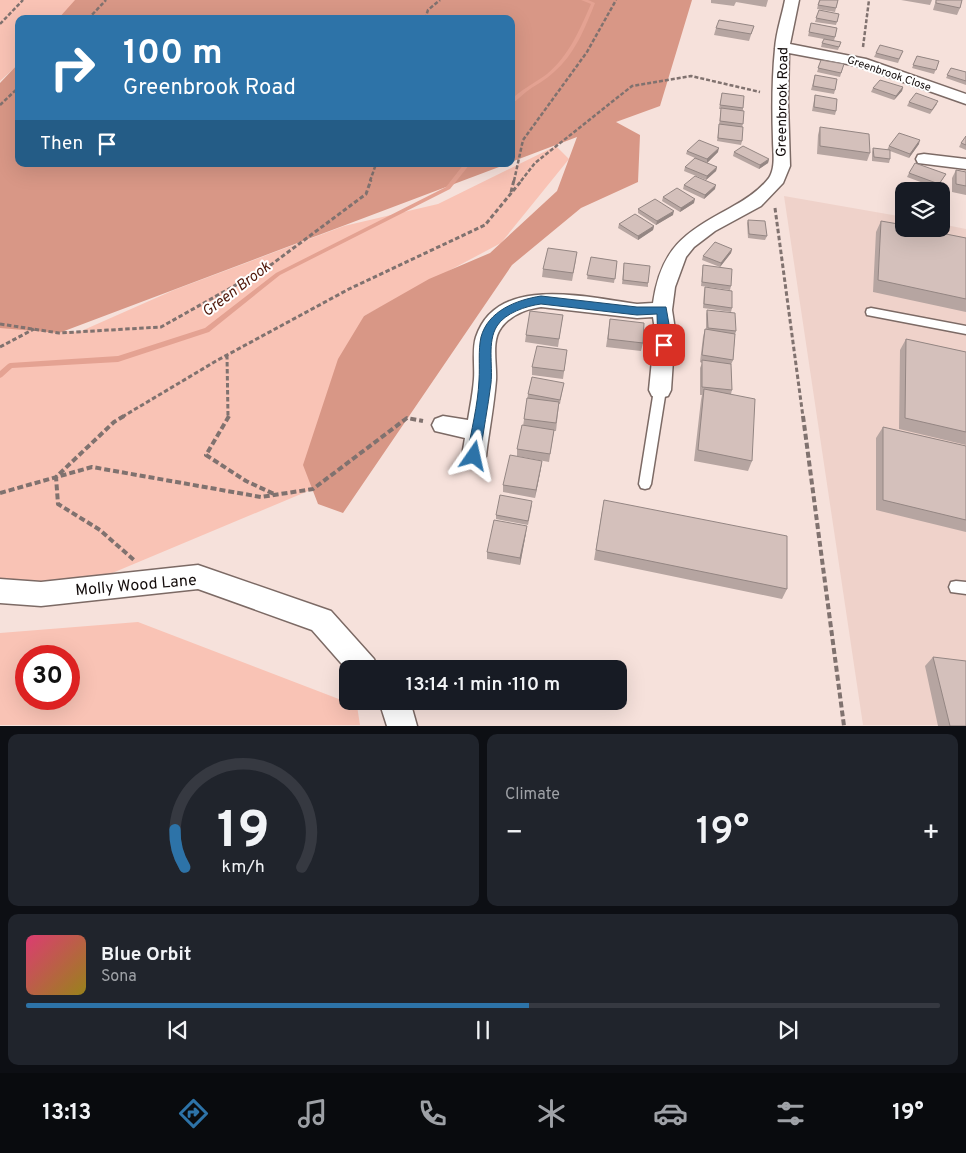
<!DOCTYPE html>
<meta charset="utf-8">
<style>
body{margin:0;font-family:Overpass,sans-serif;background:#20242c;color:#f1f3f6;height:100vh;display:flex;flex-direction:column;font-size:19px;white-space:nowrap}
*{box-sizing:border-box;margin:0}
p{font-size:16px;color:#9ea1a6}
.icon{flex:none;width:28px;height:28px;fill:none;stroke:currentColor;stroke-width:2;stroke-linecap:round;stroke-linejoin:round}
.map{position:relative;height:726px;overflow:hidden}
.drawer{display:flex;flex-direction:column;gap:8px;padding:8px;background:#0d0f14;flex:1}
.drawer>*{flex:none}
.guide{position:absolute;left:15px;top:15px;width:500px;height:152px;border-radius:10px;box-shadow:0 5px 20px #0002;background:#2d73a8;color:#fff;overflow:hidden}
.buttons{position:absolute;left:895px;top:182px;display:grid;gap:10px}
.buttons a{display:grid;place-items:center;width:55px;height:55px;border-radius:10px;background:#171b24;box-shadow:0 5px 20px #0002;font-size:25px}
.speed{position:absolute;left:15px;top:645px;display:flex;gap:10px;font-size:25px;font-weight:700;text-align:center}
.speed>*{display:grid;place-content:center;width:65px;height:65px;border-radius:50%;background:#171b24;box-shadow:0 5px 20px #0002;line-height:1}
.speed .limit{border:8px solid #d22;background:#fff;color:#111}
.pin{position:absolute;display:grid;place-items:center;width:42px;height:42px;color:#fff;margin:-21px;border-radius:10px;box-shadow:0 2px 8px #0006}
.me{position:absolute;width:55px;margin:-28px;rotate:11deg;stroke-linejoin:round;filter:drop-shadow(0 0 4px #0008)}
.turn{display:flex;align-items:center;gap:18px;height:105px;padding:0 25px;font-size:22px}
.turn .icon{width:65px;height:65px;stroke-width:2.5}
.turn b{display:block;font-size:35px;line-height:42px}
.then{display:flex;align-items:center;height:48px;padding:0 25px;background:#0003;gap:10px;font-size:19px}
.big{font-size:38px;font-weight:600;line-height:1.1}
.drawer .tile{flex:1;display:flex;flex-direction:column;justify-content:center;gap:8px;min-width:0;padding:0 18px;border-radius:10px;background:#20242c}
.drawer .dial{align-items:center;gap:0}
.dial svg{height:130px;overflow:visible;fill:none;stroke:#363941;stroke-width:7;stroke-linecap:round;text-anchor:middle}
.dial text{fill:#f1f3f6;stroke:none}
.song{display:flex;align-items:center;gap:15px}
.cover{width:60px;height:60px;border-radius:8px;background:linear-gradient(135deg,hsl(340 70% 55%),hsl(50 70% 35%))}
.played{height:5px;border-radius:2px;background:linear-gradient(90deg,#2d73a8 55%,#363941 55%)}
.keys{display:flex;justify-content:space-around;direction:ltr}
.heat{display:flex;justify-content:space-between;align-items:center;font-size:28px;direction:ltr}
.drawer .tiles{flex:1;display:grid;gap:8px;grid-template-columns:1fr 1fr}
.tile:last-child{grid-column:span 2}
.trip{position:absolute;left:339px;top:660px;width:288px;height:50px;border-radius:10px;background:#171b24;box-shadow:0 5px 20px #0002;font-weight:600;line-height:50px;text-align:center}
.tab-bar{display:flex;height:80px;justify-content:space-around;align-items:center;background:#090b0e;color:#9ea1a6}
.tab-bar .icon{width:35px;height:35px}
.tab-bar .current{color:#2d73a8}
.tab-bar b{font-size:22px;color:#f1f3f6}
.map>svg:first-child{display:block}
.built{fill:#efd2ca}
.green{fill:#f9c3b5;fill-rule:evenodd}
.forest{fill:#d89786}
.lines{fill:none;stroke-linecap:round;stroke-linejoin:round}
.stream{fill:#e4a292;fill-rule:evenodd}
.lane-casing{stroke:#7c6a65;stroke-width:3}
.street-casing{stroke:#7c6a65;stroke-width:3}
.path-far2{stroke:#80726f;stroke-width:2.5;stroke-dasharray:4 2;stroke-linecap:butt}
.path-far1{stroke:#80726f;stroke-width:3;stroke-dasharray:4.5 2.5;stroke-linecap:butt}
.path{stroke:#80726f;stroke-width:4;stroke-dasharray:6 3;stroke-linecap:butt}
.lane{fill:#fff;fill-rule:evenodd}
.street{fill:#fff;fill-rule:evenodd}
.wall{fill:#b6a5a1}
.shaded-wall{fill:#948683}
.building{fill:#d4c0bb;stroke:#948683}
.route{fill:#2d73a8;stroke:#1d4b6d}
.labels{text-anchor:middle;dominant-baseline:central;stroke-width:4;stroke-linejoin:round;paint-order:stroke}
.far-street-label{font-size:11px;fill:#130c0b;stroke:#fff}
.street-label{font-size:14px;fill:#130c0b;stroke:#fff}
.water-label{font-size:15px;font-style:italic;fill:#511709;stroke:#fff}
.near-street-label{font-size:16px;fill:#130c0b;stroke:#fff}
</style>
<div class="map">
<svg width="966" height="726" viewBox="0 0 966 726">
<rect width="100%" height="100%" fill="#f6e1db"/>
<!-- built -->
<path class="built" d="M784,196L904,217V229H941V224L966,229V725H863Z"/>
<!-- green -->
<path class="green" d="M0,0H89L69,19H19V64L0,81Z
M556,146L569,159L501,243L364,316L313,489L67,592L0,588V326L79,332L174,290L344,226L438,204Z
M138,622L357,706L360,725H0V633ZM26,656H69V699H26Z"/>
<!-- forest -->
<path class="forest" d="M75,0H692L660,106L616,122L640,135L638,182L581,208L512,265L343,513L318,504L303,465L338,359L364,316L429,279L490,253L557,191L577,137L511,162V19H58Z
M19,63V164H507L59,333L0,328V83Z"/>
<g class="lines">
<!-- stream -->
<path class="stream" d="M581,0H588L595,3C585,28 575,54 554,72C546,80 535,85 526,92C521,96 516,101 511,104V100L514,97C524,88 536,82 547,74C569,56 580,29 591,4Z
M464,164H470L450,189L280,275L209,332L118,362L12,368L2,377L0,378V371L8,364L10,363L118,356L205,328L276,273L446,187Z"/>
<defs>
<path id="lane" d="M871,308L966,326V334L867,315L866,312L867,309Z
M660,386L664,387L666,390L651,484L649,488L645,489L641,488L639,484L654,390L656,387Z
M956,581L966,582V594L951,592L949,587L951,582Z"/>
<path id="street" d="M785,0H799L790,44L866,59L966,94V104L858,66L789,53L788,102L790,166L783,183L761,206L715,231L694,247L686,257L675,287L672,310L675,330L671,390L668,396L660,398L652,396L649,390L655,330L653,317L637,318L541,307C527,309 510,315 501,328C491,341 497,364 496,380C494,406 489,431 486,456L482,463L474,466L466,463L462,456L465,438L435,431L432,425L435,419L443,416L468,420C470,407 473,393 474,379C475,366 472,349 476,337C497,273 589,298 637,304L653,303C661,248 684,233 730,208C745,200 759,191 769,178C776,167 773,152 773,140C772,110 772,79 775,49C776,32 782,16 785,0Z
M924,154L966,159V169L918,163L916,159L918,155Z
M198,565L331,611L374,659L378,669H348V671L312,630L198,589L41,606L0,603V579L41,582Z
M379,701H410L417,726H387Z"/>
</defs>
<!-- lane casing -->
<use href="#lane" class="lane-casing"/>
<!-- street casing -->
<use href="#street" class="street-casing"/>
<!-- path-far2 -->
<path class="path-far2" d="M88,19L106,0
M425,19L428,10L440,0
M0,24L23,0
M863,47L869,0
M0,105L19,87
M370,181L376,164
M514,181L523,140L587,52L616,0
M521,181L535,163L632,86L691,76L760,92"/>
<!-- path-far1 -->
<path class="path-far1" d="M511,192L514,180
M775,208L803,417
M0,324L59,333L161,327L268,267L366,194L371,180
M0,347L34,329
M227,355L228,417
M122,417L216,361L349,289L485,225L522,180"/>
<!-- path -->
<path class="path" d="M124,416L114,422L56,477L58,504L100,530L135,561
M229,416L206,455L246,481L274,494
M803,416L844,726
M0,493L92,467L261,497L313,489L407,418L423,421"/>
<!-- lane -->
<use href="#lane" class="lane"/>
<!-- street -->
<use href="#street" class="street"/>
</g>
<!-- wall -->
<path class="wall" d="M711,0H768L766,7L736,2L734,6L711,3Z
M819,0H839H838L835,12L817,9Z
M901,0H932L930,5Z
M936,0L960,8L957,15L933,10Z
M819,10L839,14L836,25L815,22Z
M811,23L837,28L834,41L808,36Z
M754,26L749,41L714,35L716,28Z
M841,42L838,50L821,47L822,43Z
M903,51L898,63L874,57L876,53Z
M917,56L939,61L934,74L912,68Z
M821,60L844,64L840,77L817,72Z
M951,68L966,72V85L946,78Z
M815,75L835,90L834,94L811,90Z
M903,87L902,91L894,100L871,92L873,88Z
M722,93L743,108L742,141L741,145L717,141L721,109H719Z
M815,95L836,111L835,115L812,111Z
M909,102L937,104L930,114L907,106Z
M820,127L870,153L867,161L817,154L818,135Z
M966,136V150L959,147L961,143Z
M919,144L909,158L890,151V159L889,163L872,161V152L873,148L887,150L889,146Z
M687,151L718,152L707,163L717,167L716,171L706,180L684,171L685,167L695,158L686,154Z
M734,152L769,159L768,163L759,169L733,156Z
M956,170L966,172V195L952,192V178Z
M909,173L946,174L937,188L907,177Z
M684,185L715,189L704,199L683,189Z
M663,197L694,203L680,212L662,201Z
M638,209L673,215L656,225L638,213Z
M748,220L767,236L765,240L748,238L747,223Z
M881,221L966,238V312L873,292L876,232Z
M619,224L654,226L653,230L638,240L618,228Z
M732,249L731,253L720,267L702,260L703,256Z
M591,257L617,261L614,283L587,279Z
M576,260L572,281L542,277L543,269Z
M624,263L648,283V287L622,284Z
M703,265L731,286L730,290L701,286Z
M705,287L732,308L731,312L703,308L704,291Z
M707,310L736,331L735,335L733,360L731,365L732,390L731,394L752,461L748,471L694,461L701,400L702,395H700V368L702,363L700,362L703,337L705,329H706V314Z
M563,315L558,347L525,342L526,335Z
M610,319L643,343L641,351L606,347Z
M906,339L966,352V445L899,429L900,350Z
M566,358L563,379L532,375V367Z
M563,387L560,404H559L556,431H554L549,462L517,456V449L523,426L528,394Z
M883,427L966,446V532L876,510V438Z
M542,461L541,468L535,498L503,492V485Z
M532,505L528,525L496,519V515Z
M602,511L787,589L782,599L594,560Z
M526,533L520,565L487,559V552Z
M933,657L966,726H938L925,666Z"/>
<!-- shaded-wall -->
<path class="shaded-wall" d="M903,87L902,91L894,100L896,96Z
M920,140L919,144L909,158L910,154Z
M719,148L718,152L707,163V159Z
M769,159L768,163L759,169L760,165Z
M717,167L716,171L706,180L707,176Z
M716,185L715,189L704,199L705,195Z
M695,199L694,203L680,212L681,208Z
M674,211L673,215L656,225L657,221Z
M654,226L653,230L638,240V236Z
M732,249L731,253L720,267L721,263Z
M542,461L541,468L535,498L536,490Z
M527,526L526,533L520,565V558Z"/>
<!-- building -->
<path class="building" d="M820,0H838L836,8L818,5Z
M936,0H962L960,8L936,3Z
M819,10L839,14L837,22L816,18Z
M719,20L754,26L751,34L716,28Z
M811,23L837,28L835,37L809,32Z
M824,39L841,42L839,47L822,43Z
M880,45L903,51L899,59L876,53Z
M917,56L939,61L936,70L913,65Z
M821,60L844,64L841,73L818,68Z
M951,68L966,72V81L947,75Z
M815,75L837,79L835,90L813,86Z
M880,80L903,87L896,96L873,88Z
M722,93L744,96L743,108L720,105Z
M916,93L938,101L932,110L909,102Z
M815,95L837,99L836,111L814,107Z
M721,108L744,111L743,124L720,121Z
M719,124L743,127L742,141L718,138Z
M820,127L869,134L870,153L820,146Z
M899,133L920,140L910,154L889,146Z
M966,136V145L961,143Z
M699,140L719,148L707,159L687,151Z
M743,146L769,159L760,165L734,152Z
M873,148L890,150V159L874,157Z
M695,158L717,167L707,176L685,167Z
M915,163L946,174L939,184L909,173Z
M956,170L966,172V186L956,184Z
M695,176L716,185L705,195L684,185Z
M677,188L695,199L681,208L663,197Z
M655,199L674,211L657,221L638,209Z
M635,214L654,226L638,236L619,224Z
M748,220L765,221L767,236L749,234Z
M881,221L904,225V229H921L966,238V299L878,280Z
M715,242L732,249L721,263L703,256Z
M548,248L577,252L573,273L543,269Z
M591,257L617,261L615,279L587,275Z
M624,263L650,266L648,283L623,280Z
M703,265L732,269L731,286L702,282Z
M705,287L732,291V308L704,304Z
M707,310L735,313L736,331L708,328Z
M530,311L563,315L559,339L526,335Z
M610,319L644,323L643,343L608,339Z
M705,329L735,334L733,360L702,355Z
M906,339L966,352V432L905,418Z
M537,346L567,350L564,371L532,367Z
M702,360L731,364L732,390L702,387Z
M532,377L564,383L560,400L528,394Z
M704,389L755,399L752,461L698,450Z
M527,398L559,402L556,423L524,419Z
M522,425L554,430L550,454L517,449Z
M883,427L966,446V520L883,500Z
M510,455L542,461L536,490L503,485Z
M500,495L532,501L528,521L496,515Z
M604,500L787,536V589L596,550Z
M494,520L527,526L520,558L487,552Z
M933,657L966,661V726H950Z"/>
<!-- route -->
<path class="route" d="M541,296L637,307H666L670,330L669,345L664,349L658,345L657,314L637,315L541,304C526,306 505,313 497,326C487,342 493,365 491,383C488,407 483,432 480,456L474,461L469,459L467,456C471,431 478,405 479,380C480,366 478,350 481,337C488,311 516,300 541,296Z"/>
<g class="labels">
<!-- far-street labels -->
<g class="far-street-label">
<text transform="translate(889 74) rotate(19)">Greenbrook Close</text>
</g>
<!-- street labels -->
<g class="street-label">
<text transform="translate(783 102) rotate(-89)">Greenbrook Road</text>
</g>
<!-- water labels -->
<g class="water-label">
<text transform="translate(237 290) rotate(-37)">Green Brook</text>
</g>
<!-- near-street labels -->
<g class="near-street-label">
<text transform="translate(136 586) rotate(-5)">Molly Wood Lane</text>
</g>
</g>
</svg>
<div class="buttons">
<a><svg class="icon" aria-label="layers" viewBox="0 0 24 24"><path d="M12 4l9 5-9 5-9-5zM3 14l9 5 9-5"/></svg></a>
</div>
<div class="speed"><div class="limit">30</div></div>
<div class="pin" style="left:664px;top:345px;background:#d93025"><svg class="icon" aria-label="arrive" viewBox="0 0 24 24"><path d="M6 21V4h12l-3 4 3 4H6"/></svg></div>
<svg class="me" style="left:474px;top:456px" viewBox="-20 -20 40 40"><path d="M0-17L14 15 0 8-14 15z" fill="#2d73a8" stroke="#fff" stroke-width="4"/></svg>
<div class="trip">13:14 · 1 min · 110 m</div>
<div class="guide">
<div class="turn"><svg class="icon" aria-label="right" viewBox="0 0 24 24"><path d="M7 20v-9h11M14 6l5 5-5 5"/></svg><div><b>100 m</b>Greenbrook Road</div></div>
<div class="then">Then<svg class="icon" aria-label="arrive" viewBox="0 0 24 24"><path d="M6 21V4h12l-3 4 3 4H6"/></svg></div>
</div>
</div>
<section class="drawer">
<div class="tiles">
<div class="tile dial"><svg viewBox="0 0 100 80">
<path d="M14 69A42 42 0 1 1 86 69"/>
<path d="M14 69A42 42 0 0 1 8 46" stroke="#2d73a8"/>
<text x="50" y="56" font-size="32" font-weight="700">19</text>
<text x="50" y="72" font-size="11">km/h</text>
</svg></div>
<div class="tile"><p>Climate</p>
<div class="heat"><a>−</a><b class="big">19°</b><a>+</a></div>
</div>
<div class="tile">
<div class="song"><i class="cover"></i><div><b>Blue Orbit</b><p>Sona</p></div></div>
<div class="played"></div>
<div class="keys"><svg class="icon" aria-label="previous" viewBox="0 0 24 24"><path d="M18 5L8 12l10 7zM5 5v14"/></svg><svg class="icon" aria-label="pause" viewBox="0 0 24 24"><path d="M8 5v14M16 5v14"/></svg><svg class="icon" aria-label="next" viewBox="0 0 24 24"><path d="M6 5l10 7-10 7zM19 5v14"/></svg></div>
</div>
</div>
</section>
<nav class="tab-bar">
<b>13:13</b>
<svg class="icon current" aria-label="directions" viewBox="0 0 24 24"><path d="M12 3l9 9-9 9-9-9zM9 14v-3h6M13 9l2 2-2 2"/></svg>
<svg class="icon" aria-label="music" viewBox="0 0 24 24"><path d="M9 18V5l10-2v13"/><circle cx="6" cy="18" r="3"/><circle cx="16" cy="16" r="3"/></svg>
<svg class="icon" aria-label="phone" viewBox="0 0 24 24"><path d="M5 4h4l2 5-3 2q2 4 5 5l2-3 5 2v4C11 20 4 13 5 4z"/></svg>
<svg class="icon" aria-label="climate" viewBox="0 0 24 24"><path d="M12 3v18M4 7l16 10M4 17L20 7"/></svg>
<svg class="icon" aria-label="car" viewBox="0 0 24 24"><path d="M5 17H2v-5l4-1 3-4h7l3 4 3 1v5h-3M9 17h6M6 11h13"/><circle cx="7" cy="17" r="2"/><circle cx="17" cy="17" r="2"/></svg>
<svg class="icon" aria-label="filters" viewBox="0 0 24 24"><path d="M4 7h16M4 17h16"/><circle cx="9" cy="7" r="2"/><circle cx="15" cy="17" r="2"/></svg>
<b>19°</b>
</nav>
